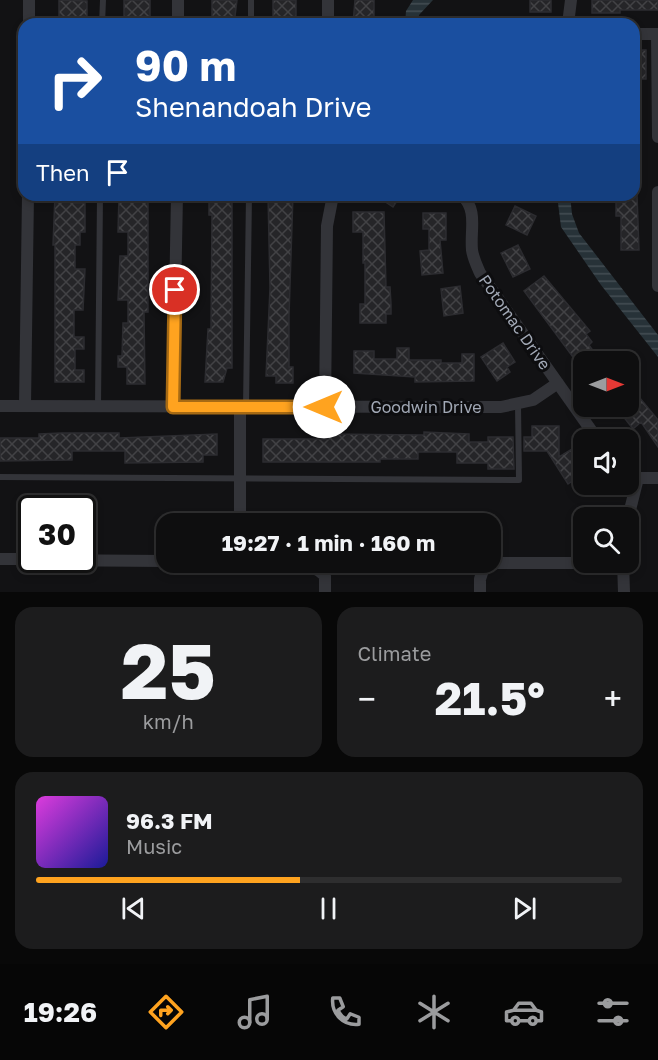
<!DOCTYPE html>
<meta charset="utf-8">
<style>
body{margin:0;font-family:"Golos Text",sans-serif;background:#1c1c1d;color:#f1f3f6;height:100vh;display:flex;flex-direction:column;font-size:22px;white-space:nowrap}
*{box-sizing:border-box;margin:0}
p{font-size:20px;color:#9b9c9e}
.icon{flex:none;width:33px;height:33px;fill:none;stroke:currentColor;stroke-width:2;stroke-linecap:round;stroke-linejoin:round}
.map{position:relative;height:592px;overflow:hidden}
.panel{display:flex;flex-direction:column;gap:15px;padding:15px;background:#080808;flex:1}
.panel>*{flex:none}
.top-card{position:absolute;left:18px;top:18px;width:622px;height:183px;border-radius:18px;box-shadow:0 3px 9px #0003,0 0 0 2px #2e2e2f;background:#1a4fa0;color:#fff;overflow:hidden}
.needle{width:39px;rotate:90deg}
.controls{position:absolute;left:573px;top:351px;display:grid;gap:12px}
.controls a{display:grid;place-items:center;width:66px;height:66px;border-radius:12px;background:#0e0e0f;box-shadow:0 3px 9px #0003,0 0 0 2px #2e2e2f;font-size:30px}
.speed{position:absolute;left:18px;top:495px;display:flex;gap:12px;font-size:30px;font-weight:700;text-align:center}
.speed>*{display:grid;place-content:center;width:78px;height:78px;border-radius:50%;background:#0e0e0f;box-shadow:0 3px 9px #0003,0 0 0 2px #2e2e2f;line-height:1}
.speed .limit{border:3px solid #111;border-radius:9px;background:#fff;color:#111}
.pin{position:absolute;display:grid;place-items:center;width:51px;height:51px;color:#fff;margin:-26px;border:3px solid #fff;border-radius:50%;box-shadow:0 2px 6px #0007}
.me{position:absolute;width:66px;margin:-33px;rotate:270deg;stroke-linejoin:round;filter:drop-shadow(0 0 4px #0008)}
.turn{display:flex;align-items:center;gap:21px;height:126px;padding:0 18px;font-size:27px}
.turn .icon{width:78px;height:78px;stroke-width:2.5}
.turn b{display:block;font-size:42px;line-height:51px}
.then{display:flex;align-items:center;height:57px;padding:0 18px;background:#0003;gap:12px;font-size:22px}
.big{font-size:45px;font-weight:700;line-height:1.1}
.panel .card{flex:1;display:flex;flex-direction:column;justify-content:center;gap:9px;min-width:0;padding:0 21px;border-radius:18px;background:#1c1c1d}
.panel .dial{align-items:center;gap:0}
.dial b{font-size:78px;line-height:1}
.song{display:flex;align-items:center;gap:18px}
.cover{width:72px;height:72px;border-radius:9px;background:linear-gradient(135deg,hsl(300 70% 55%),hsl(240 70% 35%))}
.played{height:6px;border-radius:3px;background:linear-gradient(90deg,#ffa31f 45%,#2e2e2f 45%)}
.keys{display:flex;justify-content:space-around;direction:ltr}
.heat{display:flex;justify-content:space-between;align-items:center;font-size:33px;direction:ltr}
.panel .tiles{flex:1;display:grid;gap:15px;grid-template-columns:1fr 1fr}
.card:last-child{grid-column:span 2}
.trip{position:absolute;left:156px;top:513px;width:345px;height:60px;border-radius:18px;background:#0e0e0f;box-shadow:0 3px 9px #0003,0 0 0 2px #2e2e2f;font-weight:700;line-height:60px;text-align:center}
.tab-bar{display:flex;height:96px;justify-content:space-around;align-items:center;background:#060606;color:#9b9c9e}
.tab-bar .icon{width:42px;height:42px}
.tab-bar .selected{color:#ffa31f}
.tab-bar b{font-size:27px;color:#f1f3f6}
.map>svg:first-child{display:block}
.water{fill:url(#water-rules)}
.building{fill:url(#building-cross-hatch);stroke:#2c2c30;stroke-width:1.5}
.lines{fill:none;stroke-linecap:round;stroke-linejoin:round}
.lane{stroke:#333439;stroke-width:6}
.street{stroke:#333439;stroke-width:12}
.route-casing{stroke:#a66a14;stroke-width:15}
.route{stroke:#ffa31f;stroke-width:10}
.labels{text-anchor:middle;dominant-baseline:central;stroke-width:6;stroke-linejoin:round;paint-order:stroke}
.street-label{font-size:16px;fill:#a2a9b6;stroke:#0d0d0f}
</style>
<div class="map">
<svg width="658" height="592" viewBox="0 0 658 592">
<defs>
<pattern id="water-rules" width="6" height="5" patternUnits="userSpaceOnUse" patternTransform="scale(1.5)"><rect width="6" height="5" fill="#273238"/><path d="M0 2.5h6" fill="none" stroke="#434d53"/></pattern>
<pattern id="building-cross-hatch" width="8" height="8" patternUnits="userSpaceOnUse" patternTransform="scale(1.5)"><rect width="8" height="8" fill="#252528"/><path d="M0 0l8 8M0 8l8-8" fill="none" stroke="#424245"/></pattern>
</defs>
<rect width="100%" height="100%" fill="#121214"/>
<!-- water -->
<path class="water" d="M413,0H433L419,15L418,24H405L406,11Z
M557,195H570L572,214L579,233L658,335V357L601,285L561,227Z"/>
<!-- building -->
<path class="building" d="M59,0L87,1V24H59Z
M124,0H150V24H124Z
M212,0H237L234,24H212Z
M273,0H296V24H273Z
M355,0H374V24H353Z
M530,0H551V12H530Z
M592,0H658V10H620V13H592Z
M634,50H646V79H634Z
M55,195H74V203H85V232H80V245H75V269H85L83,310H74V337H84V349H75V370H84V382H55V245H53Z
M119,195H148V312H144L145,384H127V367H118V356H122L123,323H128V300H118L120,256H128V232H118Z
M209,195H232V368H227L223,382H205L208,329H211L212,215H209Z
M268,195H293L289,316V367H293V383H276V376H266L270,288Z
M375,195H401L393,207Z
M616,195H637L639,250H621V216H616Z
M515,206L536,216L527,235L506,225Z
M353,212H384L386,287H390L391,304V314H386V323H360V304H365V263H363V232H353Z
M423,213H446V240H440L443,273L422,275L420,251L429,250V229H423Z
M518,245L530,269L513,277L501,253Z
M544,276L590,331L586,334L592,342L589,345L601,362H584V372L524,291Z
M460,286L463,313L444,316L441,289Z
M503,343L515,362L507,367L510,372L497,381L481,357Z
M397,348H409V360H441V363H462V354H474V381L415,382V377L354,373V351H374V359H397Z
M628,389L637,401L640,398L658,420V447L641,422L633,429L615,406H628Z
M532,426H559V457L572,449L584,467V473L568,484L547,451H524V437H532Z
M424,432L469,434V442H488V437H513L514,469H488V463H457V452H418V459H380V462H263V439H328V434L424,435Z
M61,433H119V438L217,434V455H203V462L125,463V451H72V460L0,461V438H39V434Z"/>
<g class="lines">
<!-- lane -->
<path class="lane" d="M102,24L103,0
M251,24V0
M98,407L100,195
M246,407L249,195
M0,477L519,480L518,405"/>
<!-- street -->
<path class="street" d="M328,0V24
M29,24V0
M178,24V0
M568,24L571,0
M634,34H658
M657,34L658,137
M658,192V286
M462,195C478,211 470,229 472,250C473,258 477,266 480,273L598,440
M0,406L501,407L533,400L558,383
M25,406L28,195
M173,407L177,195
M325,407L327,226L333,195
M240,408V524
M628,473L638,478H658
M628,518L638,478
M0,559H32
M32,560L166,561
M259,562C282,563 308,558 325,576V592
M623,562L624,592
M480,592V579L484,567L497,563H623"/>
</g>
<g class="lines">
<defs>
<path id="route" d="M175,290L173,407H324"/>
</defs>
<!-- route casing -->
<use href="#route" class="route-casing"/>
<!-- route -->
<use href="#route" class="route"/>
</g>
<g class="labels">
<!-- street labels -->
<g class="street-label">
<text transform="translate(515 322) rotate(55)">Potomac Drive</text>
<text x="426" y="407">Goodwin Drive</text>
</g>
</g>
</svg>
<div class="controls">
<a><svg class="needle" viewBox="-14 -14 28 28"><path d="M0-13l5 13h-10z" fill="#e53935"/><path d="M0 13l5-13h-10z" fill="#9b9c9e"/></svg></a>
<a><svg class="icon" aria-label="sound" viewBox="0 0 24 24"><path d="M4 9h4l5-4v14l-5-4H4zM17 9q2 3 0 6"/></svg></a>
<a><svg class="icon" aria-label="search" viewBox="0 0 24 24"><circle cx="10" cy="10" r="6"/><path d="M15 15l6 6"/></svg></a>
</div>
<div class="speed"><div class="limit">30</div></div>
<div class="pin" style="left:175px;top:290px;background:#d93025"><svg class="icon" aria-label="arrive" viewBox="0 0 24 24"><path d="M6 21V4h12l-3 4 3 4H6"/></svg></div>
<svg class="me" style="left:324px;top:407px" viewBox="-20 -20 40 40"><circle r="19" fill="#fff"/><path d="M0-13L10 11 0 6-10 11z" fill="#ffa31f"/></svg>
<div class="trip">19:27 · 1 min · 160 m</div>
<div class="top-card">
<div class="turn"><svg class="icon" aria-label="right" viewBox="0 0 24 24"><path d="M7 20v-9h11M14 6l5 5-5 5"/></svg><div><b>90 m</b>Shenandoah Drive</div></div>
<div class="then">Then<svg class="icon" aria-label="arrive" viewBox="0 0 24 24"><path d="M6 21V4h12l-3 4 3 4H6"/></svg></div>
</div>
</div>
<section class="panel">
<div class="tiles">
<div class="card dial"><b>25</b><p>km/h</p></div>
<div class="card"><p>Climate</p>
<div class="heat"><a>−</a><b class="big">21.5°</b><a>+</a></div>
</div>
<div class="card">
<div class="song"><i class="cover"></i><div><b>96.3 FM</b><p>Music</p></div></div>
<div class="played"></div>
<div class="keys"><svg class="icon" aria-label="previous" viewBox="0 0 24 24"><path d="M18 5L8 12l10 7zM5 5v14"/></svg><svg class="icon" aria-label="pause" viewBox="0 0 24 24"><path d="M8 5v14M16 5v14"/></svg><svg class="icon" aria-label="next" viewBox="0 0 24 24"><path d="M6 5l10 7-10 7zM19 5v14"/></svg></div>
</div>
</div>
</section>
<nav class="tab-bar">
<b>19:26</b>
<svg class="icon selected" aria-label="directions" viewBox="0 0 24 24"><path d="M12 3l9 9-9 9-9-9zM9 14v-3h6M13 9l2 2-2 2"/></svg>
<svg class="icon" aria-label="music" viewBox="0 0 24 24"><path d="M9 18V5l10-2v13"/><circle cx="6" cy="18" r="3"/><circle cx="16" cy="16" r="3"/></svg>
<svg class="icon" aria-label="phone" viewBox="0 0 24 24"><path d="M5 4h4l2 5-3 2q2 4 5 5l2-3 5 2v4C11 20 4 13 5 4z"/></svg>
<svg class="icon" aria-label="climate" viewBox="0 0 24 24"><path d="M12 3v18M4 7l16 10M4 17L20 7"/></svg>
<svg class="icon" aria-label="car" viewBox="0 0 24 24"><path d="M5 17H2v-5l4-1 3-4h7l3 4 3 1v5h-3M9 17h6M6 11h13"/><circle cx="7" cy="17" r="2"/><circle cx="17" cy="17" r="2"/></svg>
<svg class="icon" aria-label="filters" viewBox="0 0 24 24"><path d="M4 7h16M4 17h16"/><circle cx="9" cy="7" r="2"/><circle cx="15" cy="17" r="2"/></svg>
</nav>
